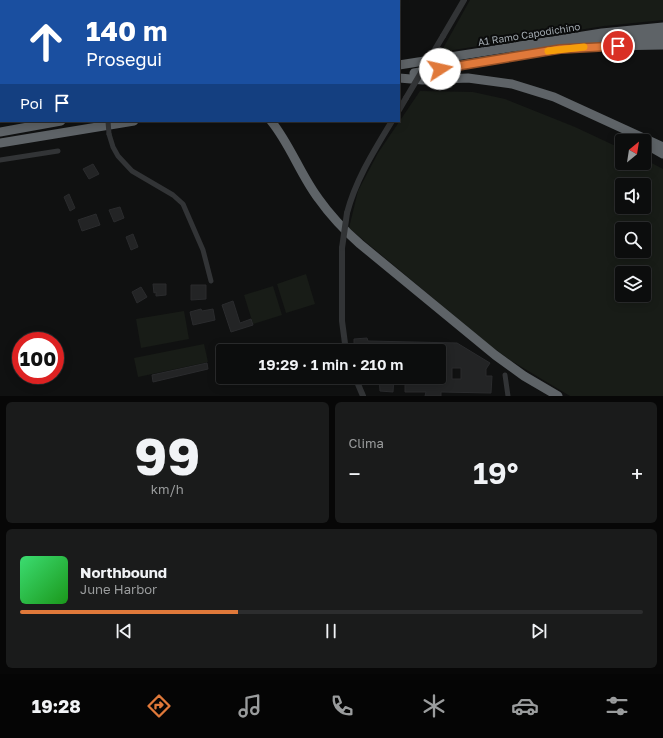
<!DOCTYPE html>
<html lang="it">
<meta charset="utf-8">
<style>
body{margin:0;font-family:"Golos Text",sans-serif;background:#1a1b1b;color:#f1f3f6;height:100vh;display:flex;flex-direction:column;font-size:15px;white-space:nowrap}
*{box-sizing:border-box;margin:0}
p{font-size:13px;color:#9a9c9d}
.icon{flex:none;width:22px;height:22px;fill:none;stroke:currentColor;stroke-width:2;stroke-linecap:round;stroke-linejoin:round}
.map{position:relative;height:396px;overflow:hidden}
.drawer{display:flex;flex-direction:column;gap:6px;padding:6px;background:#070707;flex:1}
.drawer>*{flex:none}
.banner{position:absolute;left:0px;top:0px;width:400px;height:122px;box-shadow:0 2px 10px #0003,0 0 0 1px #2c2d2e;background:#1a4fa0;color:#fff;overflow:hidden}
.needle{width:26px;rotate:30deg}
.tools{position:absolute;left:615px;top:134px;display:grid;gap:8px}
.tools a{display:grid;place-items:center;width:36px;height:36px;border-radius:4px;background:#0c0d0d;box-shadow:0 2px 10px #0003,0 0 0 1px #2c2d2e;font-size:20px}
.speed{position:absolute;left:12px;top:332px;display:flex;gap:8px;font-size:20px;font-weight:700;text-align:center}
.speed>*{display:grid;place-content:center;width:52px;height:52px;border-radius:50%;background:#0c0d0d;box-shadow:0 2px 10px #0003,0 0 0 1px #2c2d2e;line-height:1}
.speed .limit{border:6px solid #d22;background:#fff;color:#111}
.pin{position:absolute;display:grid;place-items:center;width:34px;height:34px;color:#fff;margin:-17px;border:2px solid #fff;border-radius:50%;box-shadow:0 1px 4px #0007}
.me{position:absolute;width:44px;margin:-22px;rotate:80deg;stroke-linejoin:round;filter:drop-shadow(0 0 3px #0008)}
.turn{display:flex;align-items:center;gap:14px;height:84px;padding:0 20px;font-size:18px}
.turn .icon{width:52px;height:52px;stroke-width:2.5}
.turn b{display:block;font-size:28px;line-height:34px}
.then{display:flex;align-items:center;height:38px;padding:0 20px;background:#0003;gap:8px;font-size:15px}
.big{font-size:30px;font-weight:600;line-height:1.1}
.drawer .card{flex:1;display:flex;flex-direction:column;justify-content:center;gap:6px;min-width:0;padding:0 14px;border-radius:6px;background:#1a1b1b}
.drawer .dial{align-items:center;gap:0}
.dial b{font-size:52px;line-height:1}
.song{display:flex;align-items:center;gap:12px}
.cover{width:48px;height:48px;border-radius:6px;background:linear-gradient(135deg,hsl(140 70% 55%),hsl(120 70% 35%))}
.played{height:4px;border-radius:2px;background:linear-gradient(90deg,#e0793a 35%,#2c2d2e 35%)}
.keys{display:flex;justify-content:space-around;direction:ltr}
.heat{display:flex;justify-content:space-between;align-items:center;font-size:22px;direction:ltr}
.drawer .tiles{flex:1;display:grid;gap:6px;grid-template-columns:1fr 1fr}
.card:last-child{grid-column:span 2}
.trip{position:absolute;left:216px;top:344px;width:230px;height:40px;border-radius:4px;background:#0c0d0d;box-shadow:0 2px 10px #0003,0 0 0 1px #2c2d2e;font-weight:600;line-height:40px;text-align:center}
.menu{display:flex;height:64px;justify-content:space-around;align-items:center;background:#050505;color:#9a9c9d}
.menu .icon{width:28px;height:28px}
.menu .active{color:#e0793a}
.menu b{font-size:18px;color:#f1f3f6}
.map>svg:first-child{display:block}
.green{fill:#181c17;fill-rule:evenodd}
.building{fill:#232425;stroke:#2a2b2d;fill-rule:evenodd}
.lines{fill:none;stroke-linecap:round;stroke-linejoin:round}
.minor{stroke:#323436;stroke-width:5}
.tertiary{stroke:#323436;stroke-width:6}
.motorway{stroke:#5e6367;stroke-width:9}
.minor-bridge{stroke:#323436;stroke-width:5}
.tertiary-bridge{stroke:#323436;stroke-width:6}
.route-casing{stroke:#924f26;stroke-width:10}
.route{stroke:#e0793a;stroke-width:7}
.slow{stroke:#f59e0b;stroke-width:7}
.labels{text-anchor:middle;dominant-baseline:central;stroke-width:4;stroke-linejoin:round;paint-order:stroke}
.street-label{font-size:10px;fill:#a3abb1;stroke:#0b0c0c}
</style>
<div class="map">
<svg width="663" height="396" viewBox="0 0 663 396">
<rect width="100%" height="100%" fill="#101111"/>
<!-- green -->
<path class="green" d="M470,0H663V20L604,26L441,52Z
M420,91L473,92L505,99L575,127L622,149V163H644V159L663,169V396H570L510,360L487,343L349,228L358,191L378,153ZM622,185H644V207H622ZM622,229H644V251H622ZM622,273H644V295H622Z
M306,274L315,304L286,313L277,284Z
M273,286L282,315L253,324L244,295Z
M184,311L189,339L141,348L136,319Z
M204,344L208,362L138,377L134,358Z"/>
<!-- building -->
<path class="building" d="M93,164L99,174L89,179L83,169Z
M69,194L75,208L70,211L64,197Z
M120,207L124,218L114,222L109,210Z
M96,214L100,225L82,231L78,220Z
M133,234L138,247L131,250L126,237Z
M153,284H166V295L156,296V292L154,293Z
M191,285H206V299L191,300Z
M141,287L147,297L137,303L132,292Z
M233,301L240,323L251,319L253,325L231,332L222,305Z
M201,309L202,311L213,309L215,320L193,325L190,312Z
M367,338L368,341L457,343L490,363L486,369V376H492L491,393L441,392V396H425L426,392H405V377H439V351H354V339ZM452,368H461V379H452Z
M207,363L208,369L153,382L152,375Z
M379,377H394L393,392L380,391Z"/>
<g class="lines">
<!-- minor -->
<path class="minor" d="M40,0V1
M0,83L1,82
M109,134L113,147L118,156L132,171L173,195L183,204L203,250L211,281
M0,160L58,151
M505,375L508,396"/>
<!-- tertiary -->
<path class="tertiary" d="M443,36L464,0
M399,110L406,98
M347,213C356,179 374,151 392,121
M342,248V321L346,351
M355,377L363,396"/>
<!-- motorway -->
<path class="motorway" d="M607,46L663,45
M399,65L602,33L663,27
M414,73L591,43L637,37L663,36
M399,78L423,80L468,78L512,84L554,97L663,147
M0,97H1
M271,121C290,144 300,174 318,198C330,215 344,230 360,244L495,355L524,376L558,396
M0,132L61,121
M0,143L134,121
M649,146L663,154"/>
<!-- minor-bridge -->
<path class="minor-bridge" d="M108,121L109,134"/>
<!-- tertiary-bridge -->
<path class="tertiary-bridge" d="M406,98L443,36
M342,248L347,213"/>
</g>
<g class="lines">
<defs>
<path id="route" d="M440,69L560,49L618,46"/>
</defs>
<!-- route casing -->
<use href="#route" class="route-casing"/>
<!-- route -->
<use href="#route" class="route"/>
<!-- slow -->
<path class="slow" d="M548,51L584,47"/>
</g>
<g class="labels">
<!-- street labels -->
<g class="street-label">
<text transform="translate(529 34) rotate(-9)">A1 Ramo Capodichino</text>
</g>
</g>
</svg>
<div class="tools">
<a><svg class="needle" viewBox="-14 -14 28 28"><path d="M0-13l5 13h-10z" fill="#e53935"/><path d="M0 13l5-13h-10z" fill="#9a9c9d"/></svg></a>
<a><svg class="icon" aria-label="sound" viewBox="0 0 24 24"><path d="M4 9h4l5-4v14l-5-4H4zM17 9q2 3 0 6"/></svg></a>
<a><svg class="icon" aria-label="search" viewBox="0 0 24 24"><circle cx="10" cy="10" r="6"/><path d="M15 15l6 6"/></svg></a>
<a><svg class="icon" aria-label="layers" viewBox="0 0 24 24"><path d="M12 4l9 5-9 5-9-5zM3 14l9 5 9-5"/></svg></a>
</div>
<div class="speed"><div class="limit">100</div></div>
<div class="pin" style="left:618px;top:46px;background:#d93025"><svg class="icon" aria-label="arrive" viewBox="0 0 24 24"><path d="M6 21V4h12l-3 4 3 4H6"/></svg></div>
<svg class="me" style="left:440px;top:69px" viewBox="-20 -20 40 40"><circle r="19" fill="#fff"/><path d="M0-13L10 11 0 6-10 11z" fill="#e0793a"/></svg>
<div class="trip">19:29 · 1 min · 210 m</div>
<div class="banner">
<div class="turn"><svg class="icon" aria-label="ahead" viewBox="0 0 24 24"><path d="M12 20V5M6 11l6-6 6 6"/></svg><div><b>140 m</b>Prosegui</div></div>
<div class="then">Poi<svg class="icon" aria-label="arrive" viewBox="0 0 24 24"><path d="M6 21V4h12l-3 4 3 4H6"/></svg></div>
</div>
</div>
<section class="drawer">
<div class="tiles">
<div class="card dial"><b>99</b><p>km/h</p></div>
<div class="card"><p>Clima</p>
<div class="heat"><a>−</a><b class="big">19°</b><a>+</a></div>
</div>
<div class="card">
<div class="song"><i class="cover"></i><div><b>Northbound</b><p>June Harbor</p></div></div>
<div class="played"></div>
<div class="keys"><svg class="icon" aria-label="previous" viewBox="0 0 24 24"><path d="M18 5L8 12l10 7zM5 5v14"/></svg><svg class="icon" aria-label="pause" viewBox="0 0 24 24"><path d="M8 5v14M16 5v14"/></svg><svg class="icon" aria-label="next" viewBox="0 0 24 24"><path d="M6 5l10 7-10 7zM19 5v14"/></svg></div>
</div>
</div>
</section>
<nav class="menu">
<b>19:28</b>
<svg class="icon active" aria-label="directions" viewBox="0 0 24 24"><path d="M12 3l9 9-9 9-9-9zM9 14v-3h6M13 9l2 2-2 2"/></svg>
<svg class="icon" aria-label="music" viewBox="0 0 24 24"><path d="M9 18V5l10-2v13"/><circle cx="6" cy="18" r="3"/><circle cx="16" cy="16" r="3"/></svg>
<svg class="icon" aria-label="phone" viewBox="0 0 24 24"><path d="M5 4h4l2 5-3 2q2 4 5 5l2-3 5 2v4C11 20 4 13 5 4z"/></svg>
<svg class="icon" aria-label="climate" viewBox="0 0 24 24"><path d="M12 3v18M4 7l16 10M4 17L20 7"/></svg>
<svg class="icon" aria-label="car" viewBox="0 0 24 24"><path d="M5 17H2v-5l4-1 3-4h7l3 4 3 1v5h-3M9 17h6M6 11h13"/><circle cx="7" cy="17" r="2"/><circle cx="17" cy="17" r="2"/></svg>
<svg class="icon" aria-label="filters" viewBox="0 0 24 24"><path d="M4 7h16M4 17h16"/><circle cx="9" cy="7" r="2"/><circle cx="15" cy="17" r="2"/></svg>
</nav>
